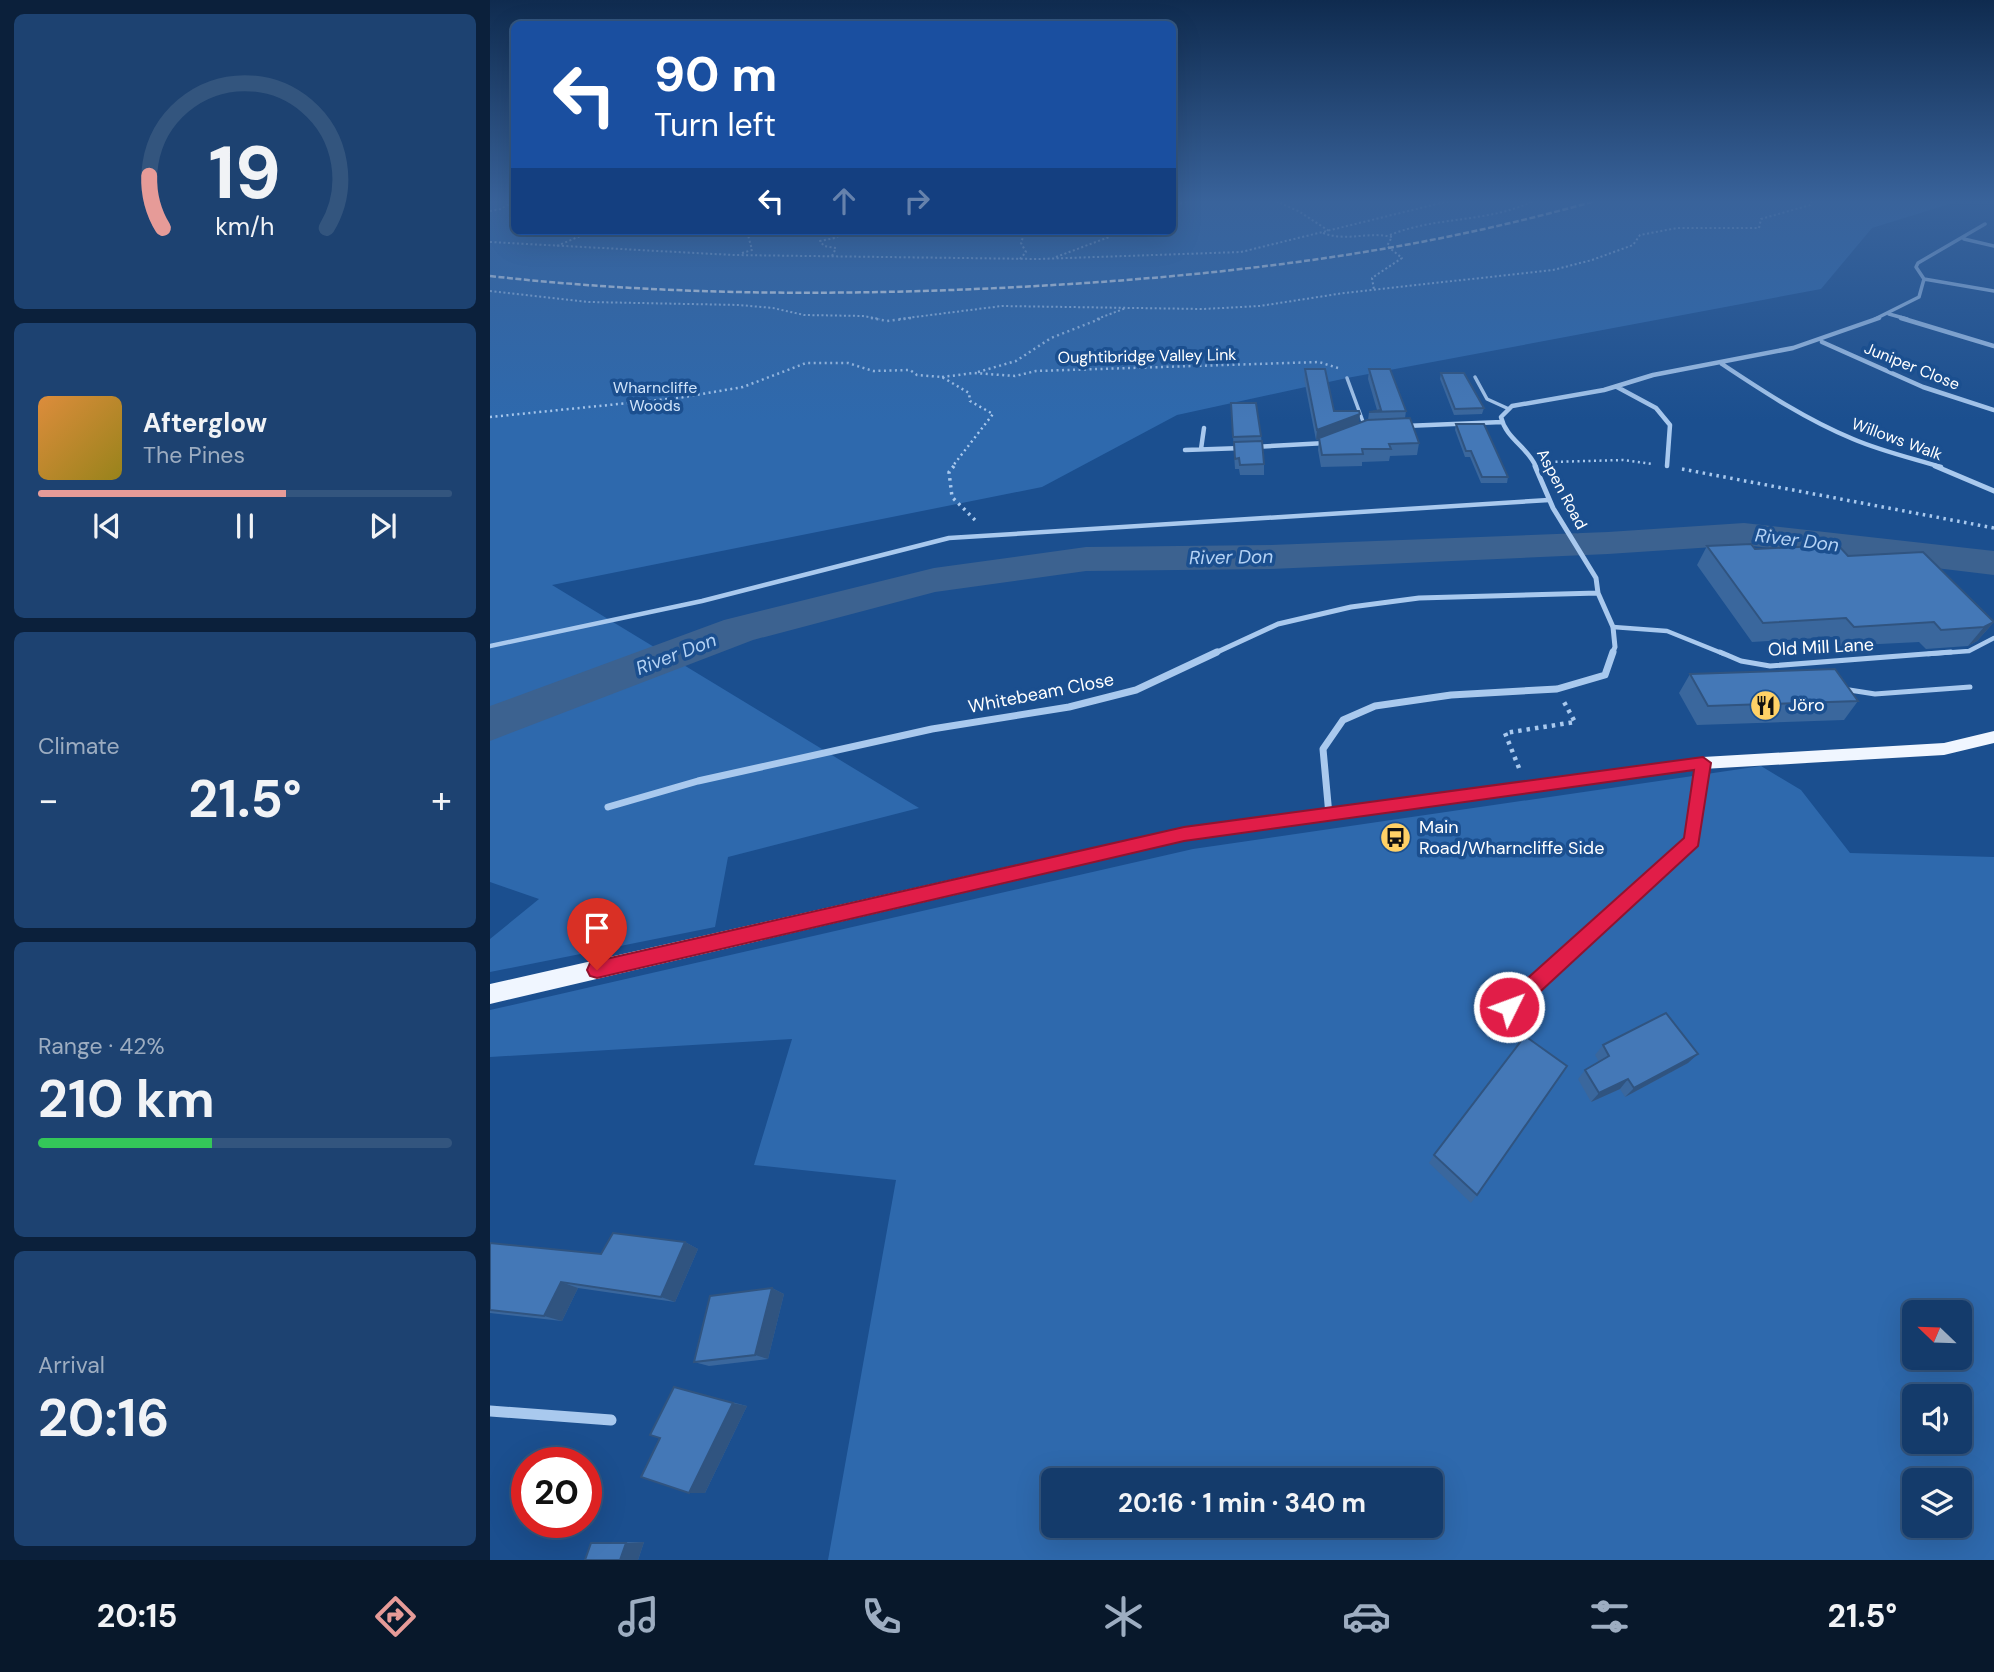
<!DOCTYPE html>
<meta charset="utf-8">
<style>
body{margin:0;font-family:"DM Sans",sans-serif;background:#1d4271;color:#f1f3f6;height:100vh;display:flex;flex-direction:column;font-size:26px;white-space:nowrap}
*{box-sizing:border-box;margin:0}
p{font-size:23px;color:#9dadc1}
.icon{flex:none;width:38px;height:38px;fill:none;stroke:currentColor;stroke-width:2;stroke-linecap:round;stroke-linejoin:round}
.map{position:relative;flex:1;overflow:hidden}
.panel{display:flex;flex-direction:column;gap:14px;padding:14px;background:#0b203b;width:490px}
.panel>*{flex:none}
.hud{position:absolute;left:21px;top:21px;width:665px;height:214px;border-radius:10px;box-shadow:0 7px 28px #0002,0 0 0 2px #33557e;background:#1a4fa0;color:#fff;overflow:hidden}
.needle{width:46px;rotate:293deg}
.tools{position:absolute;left:1412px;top:1300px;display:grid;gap:14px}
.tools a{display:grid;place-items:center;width:70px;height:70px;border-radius:10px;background:#143b6b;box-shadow:0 7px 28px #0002,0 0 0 2px #33557e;font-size:35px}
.speed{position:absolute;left:21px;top:1447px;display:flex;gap:14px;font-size:35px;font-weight:700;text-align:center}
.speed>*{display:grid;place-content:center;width:91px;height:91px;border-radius:50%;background:#143b6b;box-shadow:0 7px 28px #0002,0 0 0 2px #33557e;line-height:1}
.speed .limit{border:10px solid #d22;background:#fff;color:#111}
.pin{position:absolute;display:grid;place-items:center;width:60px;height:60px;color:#fff;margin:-72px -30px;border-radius:50% 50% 50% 0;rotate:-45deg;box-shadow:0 0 7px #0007}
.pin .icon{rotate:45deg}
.me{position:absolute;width:77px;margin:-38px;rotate:48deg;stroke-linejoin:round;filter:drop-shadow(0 0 5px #0008)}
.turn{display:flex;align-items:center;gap:24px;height:147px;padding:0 28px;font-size:32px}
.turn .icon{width:91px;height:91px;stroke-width:2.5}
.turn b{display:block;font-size:49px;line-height:60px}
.lanes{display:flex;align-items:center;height:66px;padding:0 28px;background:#0003;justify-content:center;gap:35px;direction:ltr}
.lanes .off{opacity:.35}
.big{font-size:52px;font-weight:700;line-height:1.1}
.panel .tile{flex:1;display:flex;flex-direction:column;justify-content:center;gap:10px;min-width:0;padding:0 24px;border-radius:10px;background:#1d4271}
.panel .dial{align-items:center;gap:0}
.dial svg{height:182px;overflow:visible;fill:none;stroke:#33557e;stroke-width:7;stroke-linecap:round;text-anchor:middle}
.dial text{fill:#f1f3f6;stroke:none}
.song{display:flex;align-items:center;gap:21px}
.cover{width:84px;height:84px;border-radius:10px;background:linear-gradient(135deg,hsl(30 70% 55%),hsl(50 70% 35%))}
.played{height:7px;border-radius:4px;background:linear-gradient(90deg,#e69b98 60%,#33557e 60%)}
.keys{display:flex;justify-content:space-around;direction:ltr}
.heat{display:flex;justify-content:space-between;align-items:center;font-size:38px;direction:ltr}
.charge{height:10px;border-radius:5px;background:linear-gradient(90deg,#34c759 42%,#33557e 0)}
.trip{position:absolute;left:551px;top:1468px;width:402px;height:70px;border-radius:10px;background:#143b6b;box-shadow:0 7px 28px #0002,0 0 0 2px #33557e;font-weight:700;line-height:70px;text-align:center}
.tabs{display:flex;height:112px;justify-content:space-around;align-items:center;background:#08182b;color:#9dadc1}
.tabs .icon{width:49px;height:49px}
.tabs .active{color:#e69b98}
.tabs b{font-size:32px;color:#f1f3f6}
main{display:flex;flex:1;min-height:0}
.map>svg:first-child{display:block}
.green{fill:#2e69ad;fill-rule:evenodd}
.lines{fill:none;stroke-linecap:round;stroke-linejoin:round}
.river{fill:#3c6290;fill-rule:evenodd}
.path-far3{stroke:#a9c9ee;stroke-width:2;stroke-dasharray:2 2.5;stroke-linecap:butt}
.path-far2{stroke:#a9c9ee;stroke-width:2.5;stroke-dasharray:2 3.5;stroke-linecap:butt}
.path-far1{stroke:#a9c9ee;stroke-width:3.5;stroke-dasharray:2.5 4.5;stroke-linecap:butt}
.path{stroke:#a9c9ee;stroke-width:4.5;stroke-dasharray:3.5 5;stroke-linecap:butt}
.service-far3{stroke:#a9c9ee;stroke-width:3.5}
.service-far2{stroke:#a9c9ee;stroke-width:4.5}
.service-far1{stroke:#a9c9ee;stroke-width:5}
.service{stroke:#a9c9ee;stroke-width:6}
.minor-far4{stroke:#a9c9ee;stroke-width:3.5}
.minor-far3{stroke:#a9c9ee;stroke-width:4.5}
.minor-far2{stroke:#a9c9ee;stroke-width:5}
.minor-far1{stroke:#a9c9ee;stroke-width:7}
.minor{stroke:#a9c9ee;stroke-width:11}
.primary{fill:#f0f6ff;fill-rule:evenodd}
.rail{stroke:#fff;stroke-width:2.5;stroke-dasharray:6 2.5;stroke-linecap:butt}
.wall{fill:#3a679d}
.shaded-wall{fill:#305480}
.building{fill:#4478b7;stroke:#305480;stroke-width:2}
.route{fill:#e11d48;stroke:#92132f;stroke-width:2}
.labels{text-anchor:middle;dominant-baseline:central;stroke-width:7;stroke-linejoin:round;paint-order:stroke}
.far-street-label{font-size:16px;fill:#fff;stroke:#1b4f8f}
.far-park-label{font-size:16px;fill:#cfe3fa;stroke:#1b4f8f}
.street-label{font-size:18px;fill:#fff;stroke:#1b4f8f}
.poi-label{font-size:18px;fill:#fff;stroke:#1b4f8f;text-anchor:start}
.water-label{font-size:19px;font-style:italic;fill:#b5d3f5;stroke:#1b4f8f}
</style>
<main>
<section class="panel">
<div class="tile dial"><svg viewBox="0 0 100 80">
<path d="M14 69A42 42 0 1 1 86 69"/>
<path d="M14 69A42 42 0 0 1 8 46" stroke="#e69b98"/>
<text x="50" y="56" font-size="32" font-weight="700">19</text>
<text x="50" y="72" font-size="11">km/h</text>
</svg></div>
<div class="tile">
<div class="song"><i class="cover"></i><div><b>Afterglow</b><p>The Pines</p></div></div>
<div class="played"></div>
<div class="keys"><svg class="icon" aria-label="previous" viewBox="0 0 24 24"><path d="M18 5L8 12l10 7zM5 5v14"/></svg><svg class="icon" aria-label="pause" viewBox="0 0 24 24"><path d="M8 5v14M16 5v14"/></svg><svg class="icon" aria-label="next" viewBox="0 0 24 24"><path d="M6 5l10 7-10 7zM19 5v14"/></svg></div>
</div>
<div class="tile"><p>Climate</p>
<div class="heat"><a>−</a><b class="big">21.5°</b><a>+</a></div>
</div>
<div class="tile"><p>Range · 42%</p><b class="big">210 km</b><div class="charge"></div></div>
<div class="tile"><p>Arrival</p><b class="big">20:16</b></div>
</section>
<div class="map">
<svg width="1504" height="1560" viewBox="0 0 1504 1560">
<rect width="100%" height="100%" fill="#1b4f8f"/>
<!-- green -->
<path class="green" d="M0,201H24V231H682L683,201H1469L1382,228L1331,289L857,378L687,415L552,487L62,585L429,808L238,857L225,927L0,972V939L49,899L0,882Z
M1271,766L1311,790L1360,853L1504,857V1560H338L406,1180L264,1165L302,1039L0,1057V1010L703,849ZM1424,1312H1470V1358H1424ZM1424,1396H1470V1442H1424ZM564,1480H942V1526H564ZM1424,1480H1470V1526H1424Z"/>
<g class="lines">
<!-- river -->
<path class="river" d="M1254,523L1504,551V575L1254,545L1118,554L781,569L596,571L445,592L263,640L0,741V706L234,620L444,568L596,547L781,545L1118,532Z"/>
<!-- path-far3 -->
<path class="path-far3" d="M786,201L810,212L839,231
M682,208L697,201
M0,211L11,209L23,201
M108,231H195
M833,233C857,242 879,231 902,237L897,246L912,258L882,278L884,290
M900,235C946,216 999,223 1043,201
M0,242L243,255L548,259L751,252L959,201
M67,246L102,231
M252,253L262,250L257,231
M342,256L346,248L334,246L330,241L345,238L357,231
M566,257L635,231
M530,259L536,252L531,243L535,231
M0,291L99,302L249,305L283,308L314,315L373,316L390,319
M409,319L512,306L713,309L770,306L854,293L1063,270L1102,260L1143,245L1150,235L1187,228H1269L1271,219L1320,205L1322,201
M607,319L636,308"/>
<!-- path-far2 -->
<path class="path-far2" d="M381,318L397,321L422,318
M488,372L526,361L561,338L612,318
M452,377L484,373L525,376L546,371L829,362L848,368
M0,417L188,398L253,387L316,363H358L383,371L420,370L427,375L452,377L479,393L480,401L503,414L462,467
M1060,462L1133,460L1163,464"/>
<!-- path-far1 -->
<path class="path-far1" d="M464,466L459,472L462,497L487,522
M1192,469L1504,528"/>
<!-- path -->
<path class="path" d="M1029,768L1015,733L1085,722L1074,702"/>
<!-- service-far3 -->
<path class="service-far3" d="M985,377L997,399L1019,409
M857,378L875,427"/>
<!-- service-far2 -->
<path class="service-far2" d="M1123,627L1177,631L1234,654
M0,646L212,601L459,538L1059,500
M1438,654L1479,651L1504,638"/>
<!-- service-far1 -->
<path class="service-far1" d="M1230,652L1251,661L1280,666L1461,652
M1353,689L1385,694L1480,687
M1148,890L1202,841L1213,763"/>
<!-- service -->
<path class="service" d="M1019,1007L1150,888"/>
<!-- minor-far4 -->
<path class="minor-far4" d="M1474,239L1504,246
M1434,279L1504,291
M1399,314L1417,319
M1385,319L1429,297L1434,279L1426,267L1428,263L1495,224"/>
<!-- minor-far3 -->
<path class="minor-far3" d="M1411,318L1504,346
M1332,342L1433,387L1504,410
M1232,364C1274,392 1317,420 1363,439C1391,451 1421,458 1451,467
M1127,387L1166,408L1180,425L1177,466
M915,426L1012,422
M764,447L836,443
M711,449L714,428
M695,450L753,448
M1046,467C1038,447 1016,439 1011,417L1022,406L1114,390L1163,375L1303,348L1389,318"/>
<!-- minor-far2 -->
<path class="minor-far2" d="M1045,466L1063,508L1106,578L1108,593L1123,627L1125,647L1122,654
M1445,466L1504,491
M723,654L788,624L861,607L929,598L1108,593"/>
<!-- minor-far1 -->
<path class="minor-far1" d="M118,807L208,781L442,729L579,707L646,690L727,652
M839,815L833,749L853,720L885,706L961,695L1067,689L1115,675L1123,652"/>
<!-- minor -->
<path class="minor" d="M0,1411L121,1420"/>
<!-- primary -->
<path class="primary" d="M1504,731V743L1454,755L1213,769L694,841L0,1004V984L694,827L1213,757L1454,743Z"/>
<!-- rail -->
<path class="rail" d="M0,276C169,295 338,296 509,288C712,278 908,257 1105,201"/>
</g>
<!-- wall -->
<path class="wall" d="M815,369L844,411L869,423L878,420L879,412L887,410L878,379L879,369L916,411L915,418L929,443L927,455L900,456L899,461L872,462V466L831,467L828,450L829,439L826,440L814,379Z
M951,373L994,408L992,414L964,415L950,379Z
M741,403L771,436L774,464V475H750L749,469H745Z
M966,424L1018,477L1017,483H991L980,457H975L965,430Z
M1217,546L1358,556L1504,622L1487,641L1478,646L1436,649L1429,642L1350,646L1343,637L1262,642L1207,565Z
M1200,674L1368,701L1354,720L1207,725L1189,693Z
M1113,1045L1198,1063L1135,1097L1130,1089L1101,1102L1088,1079L1095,1070L1109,1062L1105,1055Z
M944,1155L987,1195L981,1203L939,1163Z
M195,1242L208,1249L185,1302L88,1288L72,1321L0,1313V1243L111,1254Z
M282,1288L294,1294L278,1359L219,1366L204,1362Z
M184,1387L257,1406L215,1493H199Z
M120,1542H154L148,1560L101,1543Z"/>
<!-- shaded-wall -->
<path class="shaded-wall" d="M870,414L869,424L826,440L827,430Z
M1504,622L1487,641L1478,646L1494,627Z
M1208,1054L1198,1063L1135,1097L1144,1088Z
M1138,1079L1130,1089L1101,1102L1109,1093Z
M195,1242L208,1249L185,1302L171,1297Z
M71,1282L88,1288L72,1321L54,1316Z
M282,1288L294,1294L278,1359L265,1355Z
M243,1403L257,1406L215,1493H199Z
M154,1542L148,1560H130L136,1543Z"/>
<!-- building -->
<path class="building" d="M815,369H835L844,411H869L870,414L827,430Z
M879,369H900L916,411L879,412L891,410Z
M951,373H974L994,408L965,409Z
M741,403H766L771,436L743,437Z
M920,418L929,443L899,444L901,449H872L873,454L832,455L829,438L877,420Z
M966,424H994L1018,477H992L981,451H976Z
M772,441L774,464L750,465L749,458L745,459L744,442Z
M1261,544L1265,549L1348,545L1358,556L1433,552L1504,622L1494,627L1451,630L1444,622L1364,627L1356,618L1273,623L1217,546Z
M1345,669L1368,701L1218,706L1200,674Z
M1176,1013L1208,1054L1144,1088L1138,1079L1109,1093L1095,1070L1119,1056L1113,1045Z
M1035,1036L1077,1066L987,1195L944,1155Z
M123,1233L195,1242L171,1297L71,1282L54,1316L0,1310V1243L111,1254Z
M282,1288L265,1355L204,1362L220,1296Z
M184,1387L243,1403L199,1493L151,1477L170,1438L160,1435Z
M101,1543H136L130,1560H95Z"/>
<!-- sky -->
<linearGradient id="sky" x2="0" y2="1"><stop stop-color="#0f2b4f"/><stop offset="0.48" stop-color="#39639b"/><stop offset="1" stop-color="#39639b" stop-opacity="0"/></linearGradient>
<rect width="1504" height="420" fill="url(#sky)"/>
<!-- route -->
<path class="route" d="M1213,757L1221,763L1208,846L1026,1014L1019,1016L1012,1014L1009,1007L1012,1001L1194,838L1204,770L694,841L107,978L100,976L97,970L100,963L107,961L694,827Z"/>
<!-- icons -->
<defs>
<symbol id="restaurant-disc" viewBox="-11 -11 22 22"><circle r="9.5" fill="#ffd166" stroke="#1b4f8f"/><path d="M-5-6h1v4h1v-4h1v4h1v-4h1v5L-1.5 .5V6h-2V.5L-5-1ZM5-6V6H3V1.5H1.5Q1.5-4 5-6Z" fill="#111"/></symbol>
<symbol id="bus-disc" viewBox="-11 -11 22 22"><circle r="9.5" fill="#ffd166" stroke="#1b4f8f"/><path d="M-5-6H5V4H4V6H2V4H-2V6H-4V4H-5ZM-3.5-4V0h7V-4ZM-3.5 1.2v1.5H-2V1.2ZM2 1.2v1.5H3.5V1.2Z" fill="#111"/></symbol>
</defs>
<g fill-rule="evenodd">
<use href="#restaurant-disc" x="1258" y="688" width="35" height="35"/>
<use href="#bus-disc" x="888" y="820" width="35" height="35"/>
</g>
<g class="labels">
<!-- far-street labels -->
<g class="far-street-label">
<text transform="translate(657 356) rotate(-1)">Oughtibridge Valley Link</text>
<text transform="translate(1422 366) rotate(22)">Juniper Close</text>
<text transform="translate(1407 439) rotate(20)">Willows Walk</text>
<text transform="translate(1072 489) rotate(62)">Aspen Road</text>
</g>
<!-- far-park labels -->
<g class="far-park-label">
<text x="165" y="387">Wharncliffe<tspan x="165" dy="18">Woods</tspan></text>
</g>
<!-- street labels -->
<g class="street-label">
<text transform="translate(1331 647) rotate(-3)">Old Mill Lane</text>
<text transform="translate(551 693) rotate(-11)">Whitebeam Close</text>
</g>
<!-- poi labels -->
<g class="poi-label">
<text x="1298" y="705">Jöro</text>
<text x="929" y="827">Main<tspan x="929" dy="21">Road/Wharncliffe Side</tspan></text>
</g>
<!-- water labels -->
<g class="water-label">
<text transform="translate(1307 540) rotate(7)">River Don</text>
<text transform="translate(741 557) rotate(-1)">River Don</text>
<text transform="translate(186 654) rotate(-21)">River Don</text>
</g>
</g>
</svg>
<div class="tools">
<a><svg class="needle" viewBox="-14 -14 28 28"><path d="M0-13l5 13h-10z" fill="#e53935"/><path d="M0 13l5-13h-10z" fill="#9dadc1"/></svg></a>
<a><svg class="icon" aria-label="sound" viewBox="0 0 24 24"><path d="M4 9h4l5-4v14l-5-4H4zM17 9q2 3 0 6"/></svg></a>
<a><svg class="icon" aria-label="layers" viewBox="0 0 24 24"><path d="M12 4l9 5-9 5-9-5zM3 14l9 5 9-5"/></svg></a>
</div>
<div class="speed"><div class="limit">20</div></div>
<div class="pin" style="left:107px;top:970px;background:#d93025"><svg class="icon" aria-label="arrive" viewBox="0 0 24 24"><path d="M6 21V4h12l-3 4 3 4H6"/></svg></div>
<svg class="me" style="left:1019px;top:1007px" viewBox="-20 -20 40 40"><circle r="17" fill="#e11d48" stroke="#fff" stroke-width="3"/><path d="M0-11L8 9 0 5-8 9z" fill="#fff"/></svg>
<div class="trip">20:16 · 1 min · 340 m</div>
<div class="hud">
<div class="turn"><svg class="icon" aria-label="left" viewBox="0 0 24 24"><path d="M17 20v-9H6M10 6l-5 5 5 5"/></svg><div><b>90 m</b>Turn left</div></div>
<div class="lanes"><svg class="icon" aria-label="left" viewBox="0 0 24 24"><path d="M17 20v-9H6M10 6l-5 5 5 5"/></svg><svg class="icon off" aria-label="ahead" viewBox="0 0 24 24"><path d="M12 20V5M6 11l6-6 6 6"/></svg><svg class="icon off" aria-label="right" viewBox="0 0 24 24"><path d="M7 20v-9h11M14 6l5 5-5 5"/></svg></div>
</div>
</div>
</main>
<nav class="tabs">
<b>20:15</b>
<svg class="icon active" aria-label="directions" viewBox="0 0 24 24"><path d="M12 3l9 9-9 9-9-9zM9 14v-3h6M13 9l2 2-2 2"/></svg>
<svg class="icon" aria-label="music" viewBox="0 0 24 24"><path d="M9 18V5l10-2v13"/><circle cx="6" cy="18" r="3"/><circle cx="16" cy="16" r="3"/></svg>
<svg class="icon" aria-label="phone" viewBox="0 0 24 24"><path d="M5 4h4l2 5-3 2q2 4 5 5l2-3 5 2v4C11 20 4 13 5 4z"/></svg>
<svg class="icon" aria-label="climate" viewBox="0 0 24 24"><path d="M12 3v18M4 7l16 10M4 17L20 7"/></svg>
<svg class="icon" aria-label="car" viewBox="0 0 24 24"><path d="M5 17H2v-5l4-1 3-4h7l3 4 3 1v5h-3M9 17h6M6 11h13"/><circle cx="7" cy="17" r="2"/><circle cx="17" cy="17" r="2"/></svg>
<svg class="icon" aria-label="filters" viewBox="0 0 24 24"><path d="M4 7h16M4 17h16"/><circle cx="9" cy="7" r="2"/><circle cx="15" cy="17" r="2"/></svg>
<b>21.5°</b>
</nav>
